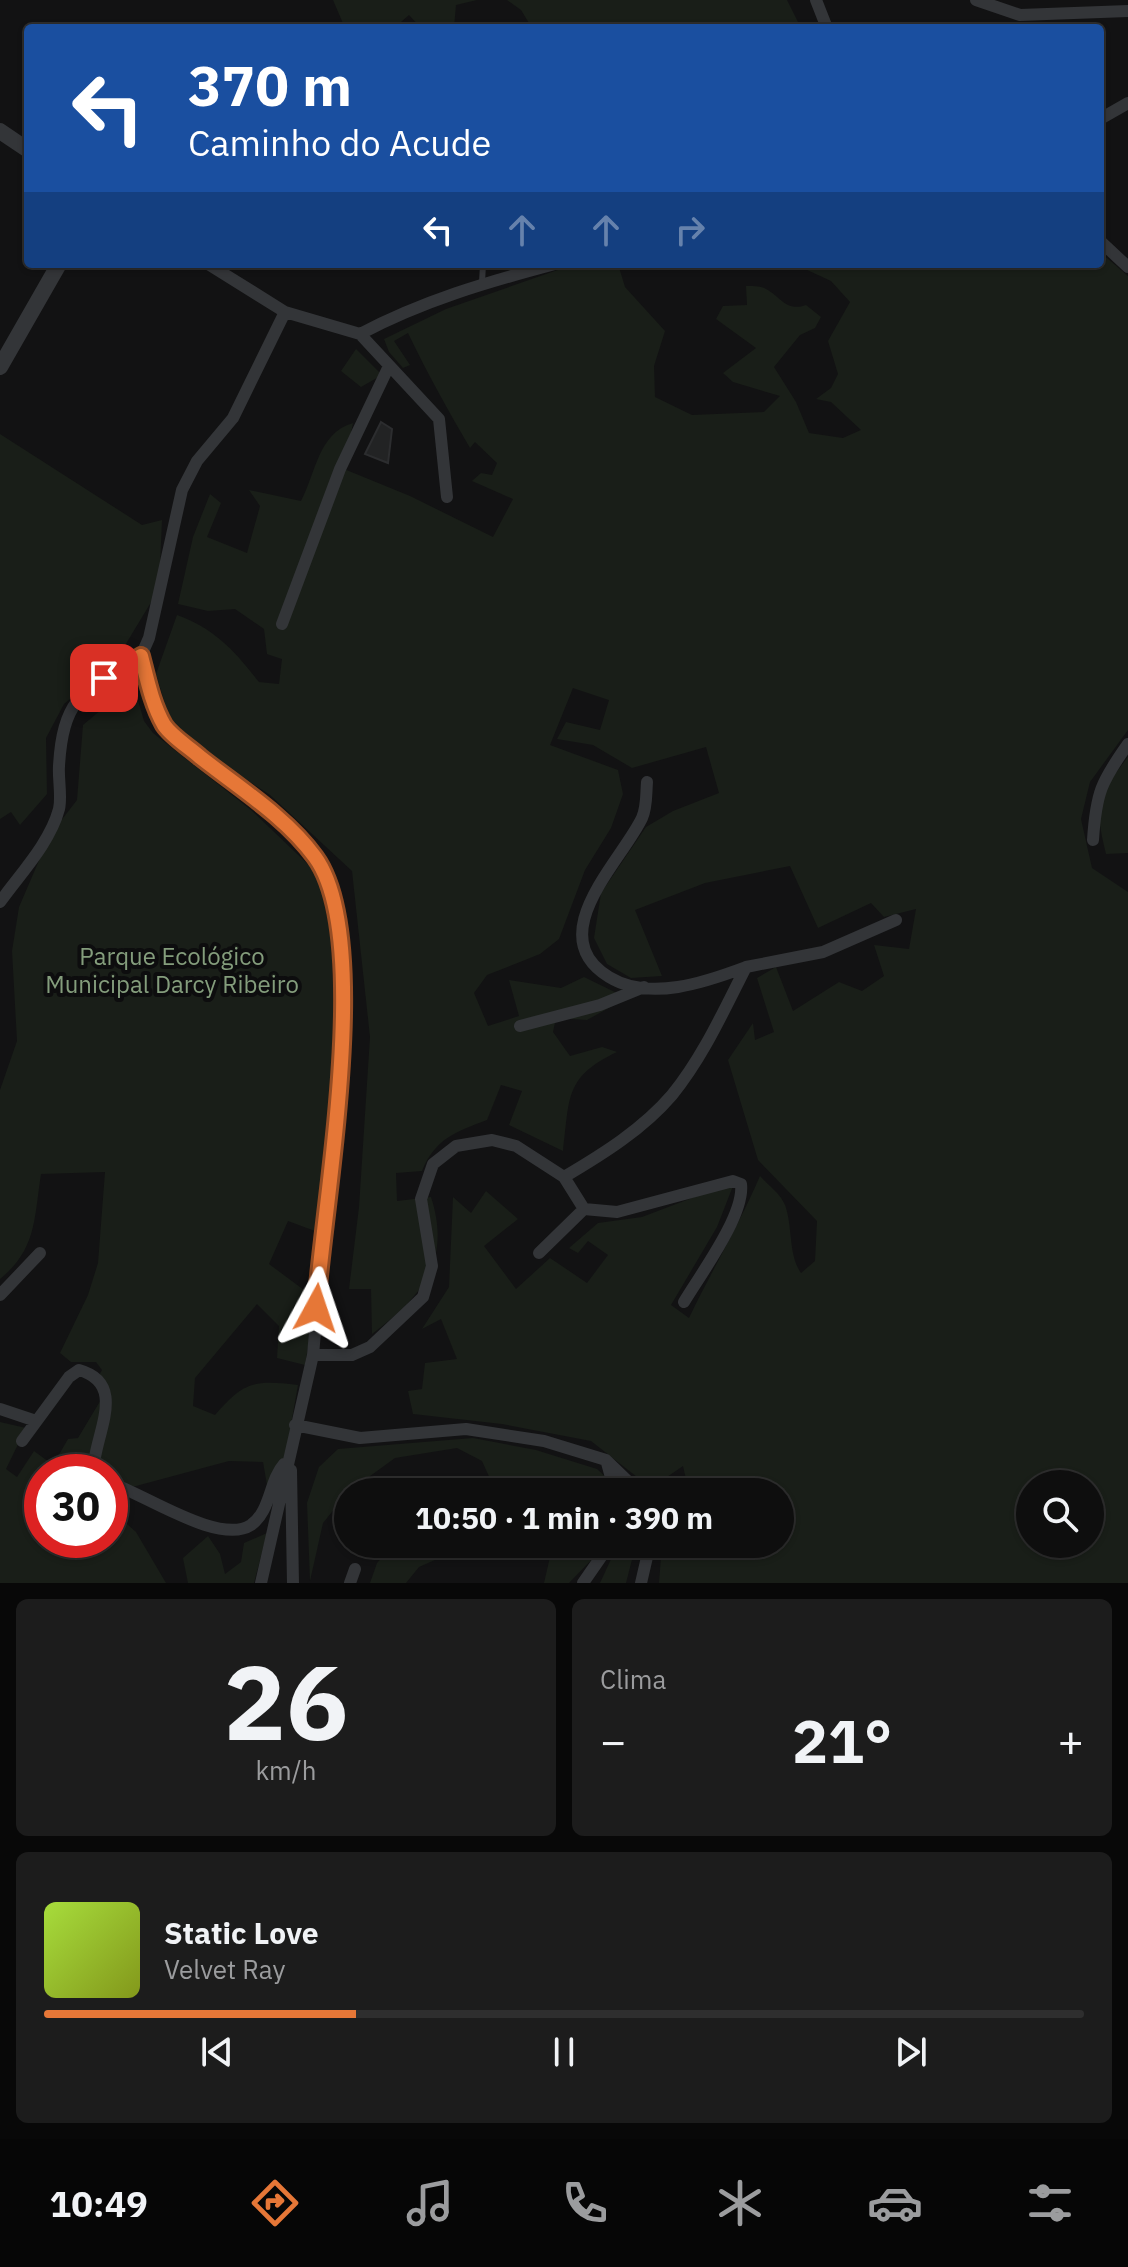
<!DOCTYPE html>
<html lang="pt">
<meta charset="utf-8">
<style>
body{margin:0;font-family:"IBM Plex Sans",sans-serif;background:#1c1c1c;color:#f1f3f6;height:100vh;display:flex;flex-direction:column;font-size:30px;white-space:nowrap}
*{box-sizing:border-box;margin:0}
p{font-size:26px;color:#9b9c9e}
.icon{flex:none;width:44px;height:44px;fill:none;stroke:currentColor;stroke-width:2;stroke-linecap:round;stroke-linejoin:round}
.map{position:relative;height:1583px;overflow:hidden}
.sheet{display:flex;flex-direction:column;gap:16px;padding:16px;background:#080808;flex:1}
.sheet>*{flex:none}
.guide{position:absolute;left:24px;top:24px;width:1080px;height:244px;border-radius:8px;box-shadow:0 2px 6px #0004,0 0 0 2px #2e2e2e;background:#1a4fa0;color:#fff;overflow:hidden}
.controls{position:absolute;left:1016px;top:1470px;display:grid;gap:16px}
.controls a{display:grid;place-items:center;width:88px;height:88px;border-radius:50%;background:#0e0e0e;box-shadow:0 2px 6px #0004,0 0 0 2px #2e2e2e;font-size:40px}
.speed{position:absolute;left:24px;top:1454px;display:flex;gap:16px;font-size:40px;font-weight:700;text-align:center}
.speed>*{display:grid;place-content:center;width:104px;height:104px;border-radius:50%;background:#0e0e0e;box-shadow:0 2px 6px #0004,0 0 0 2px #2e2e2e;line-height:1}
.speed .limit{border:12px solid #d22;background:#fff;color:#111}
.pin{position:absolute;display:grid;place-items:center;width:68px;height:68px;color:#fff;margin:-34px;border-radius:16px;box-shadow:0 4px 12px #0006}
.me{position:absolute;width:88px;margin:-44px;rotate:5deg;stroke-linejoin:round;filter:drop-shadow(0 0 6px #0008)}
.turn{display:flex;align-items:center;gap:28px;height:168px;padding:0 32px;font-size:36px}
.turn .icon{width:104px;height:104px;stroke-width:2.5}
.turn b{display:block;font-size:56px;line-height:68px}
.lanes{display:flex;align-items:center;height:76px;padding:0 32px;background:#0003;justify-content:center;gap:40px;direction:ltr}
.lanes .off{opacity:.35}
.big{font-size:60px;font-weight:700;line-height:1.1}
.sheet .tile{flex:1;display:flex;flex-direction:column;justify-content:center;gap:12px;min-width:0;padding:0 28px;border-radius:12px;background:#1c1c1c}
.sheet .dial{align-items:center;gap:0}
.dial b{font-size:104px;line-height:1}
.song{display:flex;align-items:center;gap:24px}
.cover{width:96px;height:96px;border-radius:12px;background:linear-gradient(135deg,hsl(80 70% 55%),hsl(70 70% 35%))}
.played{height:8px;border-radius:4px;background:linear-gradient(90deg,#e67737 30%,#2e2e2e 30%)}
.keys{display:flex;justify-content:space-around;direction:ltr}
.heat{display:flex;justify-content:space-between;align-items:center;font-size:44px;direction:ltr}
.sheet .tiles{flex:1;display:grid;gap:16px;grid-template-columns:1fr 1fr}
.tile:last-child{grid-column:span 2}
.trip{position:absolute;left:334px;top:1478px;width:460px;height:80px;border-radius:40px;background:#0e0e0e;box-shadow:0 2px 6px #0004,0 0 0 2px #2e2e2e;font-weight:700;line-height:80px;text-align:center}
.dock{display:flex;height:128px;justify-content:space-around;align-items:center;background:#060606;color:#9b9c9e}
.dock .icon{width:56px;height:56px}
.dock .current{color:#e67737}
.dock b{font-size:36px;color:#f1f3f6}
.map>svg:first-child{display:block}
.green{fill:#191e18;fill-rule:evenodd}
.building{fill:#222324;stroke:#2c2d2f;stroke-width:2}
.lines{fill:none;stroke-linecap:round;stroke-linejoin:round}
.service{stroke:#333538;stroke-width:6}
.minor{stroke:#333538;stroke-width:12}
.tertiary{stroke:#333538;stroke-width:16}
.route-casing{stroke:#964d24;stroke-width:20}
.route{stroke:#e67737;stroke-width:14}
.labels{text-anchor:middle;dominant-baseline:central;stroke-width:8;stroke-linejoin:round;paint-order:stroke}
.park-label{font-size:24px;fill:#849d7c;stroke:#0d0d0e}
</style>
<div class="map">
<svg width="1128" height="1583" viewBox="0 0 1128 1583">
<rect width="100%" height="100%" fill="#121213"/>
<!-- green -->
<path class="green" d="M333,0H477L456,5L454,28H421L409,15L394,28H345Z
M507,0H787L801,28H532L521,10Z
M1100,252L1128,276V730L1090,782L1081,819L1092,868L1128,892V1583H659L662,1544H780V1492H679L686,1479L683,1466L667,1477L646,1484L591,1441L502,1424L413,1414L408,1391L422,1389L425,1363L457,1359L441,1319L422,1329L449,1287L453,1197L471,1213L486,1191L518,1219L484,1246L516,1289L550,1258L587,1283L608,1255L588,1241L578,1253L569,1248L598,1223L642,1217L721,1187L733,1186L717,1227L671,1305L689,1318C712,1270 739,1225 760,1176C768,1185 781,1194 785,1205C793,1227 788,1254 801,1273L815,1261L817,1221L758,1160L728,1060L753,1023L755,1040L774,1032L757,978L776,967L793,1011L839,982L862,991L884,976L874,945L909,949L916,909L884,917L871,903L818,928L790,866L705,883L635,910L662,976L631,978L607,964L594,938L601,893L646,827L673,811L719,793L706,747L632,768L593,745L557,739L566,722L600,730L609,700L573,688L550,745L618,770L623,794L611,828L585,870L559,939L540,954L487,975L474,993L488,1026L519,1016L509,980L561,988L584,977L627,998L587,1020L556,1018L553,1032L570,1056L602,1047L617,1052C564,1077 570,1098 563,1151L509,1125L522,1091L501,1085L487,1120C455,1132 435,1139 422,1171L396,1173L397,1201L431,1197C452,1262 421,1297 372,1334L371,1289H349L359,1207L370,1037L352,871L270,795L200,749L169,717L156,674L177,615C215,629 234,650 259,682L279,684L282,659L267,654L264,629L235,609L208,611L178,604L193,537L210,494L221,503L207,537L247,553L260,506L249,490L301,501C316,473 318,433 353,423L344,469L410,496L493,537L513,499L472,481L481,473L492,475L497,463L475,442L470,448C448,410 427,373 408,333L394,341L410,365L403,368L389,352L384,339L446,309L575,264H618L625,287L665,331L654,366L655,397L692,415L764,412L780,396L733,382L723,373L756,348L716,319L723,306L747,305L746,286C752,286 761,286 766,289C781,297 786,312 806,305L821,317L815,328L800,335L774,367L796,402L809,433L843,438L861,430L831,402L816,399L831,388L838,374L828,341L850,302L831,281L805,269L802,264H1100ZM1030,1484H1090V1544H1030Z
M356,349L382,375L361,387L341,371Z
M0,434L142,525L162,520L159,589L115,662L64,704L46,738L47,794L20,825L11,812L0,819Z
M133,683L144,721L153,733L251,810L318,874L331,935L334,1010L323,1234L288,1221L269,1264L316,1299L305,1365L277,1358L279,1326L257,1304L195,1378L193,1406L215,1415C245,1381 254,1380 298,1385L285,1458L267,1485L263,1462L229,1461L110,1493V1472H42V1540H110V1509L136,1532L166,1583H0V1422L26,1428L6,1469L17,1477L34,1451L53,1465L68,1439L78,1438L105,1393L95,1382L102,1370L96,1362H71L60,1353L88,1295L98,1263L105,1172L41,1174C34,1218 37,1249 0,1279V1090L17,1041L12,951L19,907L50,835L77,800L83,725Z
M1128,757V853L1106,854C1094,804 1096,798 1128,757Z
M473,1438L536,1450L597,1469L622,1492H496L482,1461L457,1448L395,1458L348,1492L323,1523L310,1581L307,1503L319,1467L338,1449Z
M267,1533L254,1583H188L183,1558L208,1536L220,1554L225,1574L241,1562L244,1543Z
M395,1544H471L419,1567L406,1583H370L377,1563Z
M522,1544H601L599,1552L569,1583H544L550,1557Z
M618,1544H636L626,1583H600Z"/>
<!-- building -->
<path class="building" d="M381,422L392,429L388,463L365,454Z"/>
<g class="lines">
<!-- service -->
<path class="service" d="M482,283L483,264"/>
<!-- minor -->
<path class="minor" d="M816,0L827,28
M976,0L1020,15L1128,11
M1100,119L1128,103
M1100,241L1128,267
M208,264L285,312L360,334L439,419L447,497
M360,334C422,301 487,282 555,264
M282,624L340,469L388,368
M141,656L155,707L166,728L267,810L314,855L329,880L337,913L343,1022L313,1355L261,1583
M141,656L149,638L182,490L197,461L233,418L285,312
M647,782C646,794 647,807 642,818C621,862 541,935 609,977C650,1002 706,982 746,967
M1093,840C1096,793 1101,782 1128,744
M0,902C20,874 50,843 59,809C62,796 58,779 59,766C63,695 86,689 141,656
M520,1026L600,1005L644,987
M564,1177C603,1154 643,1129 672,1095C703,1057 724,1010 746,967L823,952L896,920
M584,1209L617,1212L733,1181L741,1184C745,1215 700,1275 684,1302
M0,1295L40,1253
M313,1355H352L370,1347L423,1297L432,1266L421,1199L433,1164L456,1146L492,1140L516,1146L564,1177L584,1209L539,1253
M0,1409L36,1421
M295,1425L360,1438L466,1429L544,1441L606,1460L639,1492
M22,1441L69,1377L79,1370C129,1384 94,1435 93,1472
M607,1463L615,1492
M291,1470L293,1583
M110,1483C143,1493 219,1546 251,1525C271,1511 269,1481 284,1464
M350,1583L355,1569
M583,1583L610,1544
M641,1583L650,1544"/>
<!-- tertiary -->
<path class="tertiary" d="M0,131L28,150
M0,367L59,264"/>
</g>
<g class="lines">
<defs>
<path id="route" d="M104,678L141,656C147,679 152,704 164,725C172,737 189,747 200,757C238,787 286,817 315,857C374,938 323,1205 316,1308"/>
</defs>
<!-- route casing -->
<use href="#route" class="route-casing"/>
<!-- route -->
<use href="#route" class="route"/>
</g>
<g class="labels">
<!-- park labels -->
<g class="park-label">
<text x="172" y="956">Parque Ecológico<tspan x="172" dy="28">Municipal Darcy Ribeiro</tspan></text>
</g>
</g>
</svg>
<div class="controls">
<a><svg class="icon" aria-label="search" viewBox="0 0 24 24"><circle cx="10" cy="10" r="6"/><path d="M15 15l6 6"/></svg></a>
</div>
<div class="speed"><div class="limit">30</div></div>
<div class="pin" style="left:104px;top:678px;background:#d93025"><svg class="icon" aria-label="arrive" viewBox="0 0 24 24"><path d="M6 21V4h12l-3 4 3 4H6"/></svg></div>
<svg class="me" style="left:316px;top:1308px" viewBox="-20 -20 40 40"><path d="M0-17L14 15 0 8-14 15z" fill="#e67737" stroke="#fff" stroke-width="4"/></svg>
<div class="trip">10:50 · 1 min · 390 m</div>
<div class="guide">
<div class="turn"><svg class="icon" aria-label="left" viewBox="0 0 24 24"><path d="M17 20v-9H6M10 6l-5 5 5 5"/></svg><div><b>370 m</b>Caminho do Acude</div></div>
<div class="lanes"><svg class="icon" aria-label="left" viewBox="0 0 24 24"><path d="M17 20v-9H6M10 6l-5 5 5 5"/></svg><svg class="icon off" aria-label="ahead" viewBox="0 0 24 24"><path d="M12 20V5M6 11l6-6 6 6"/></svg><svg class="icon off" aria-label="ahead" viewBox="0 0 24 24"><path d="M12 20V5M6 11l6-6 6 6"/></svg><svg class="icon off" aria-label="right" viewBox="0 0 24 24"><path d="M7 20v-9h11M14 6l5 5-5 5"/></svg></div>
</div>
</div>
<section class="sheet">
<div class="tiles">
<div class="tile dial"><b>26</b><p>km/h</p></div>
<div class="tile"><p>Clima</p>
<div class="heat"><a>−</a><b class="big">21°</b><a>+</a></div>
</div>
<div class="tile">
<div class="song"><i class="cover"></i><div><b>Static Love</b><p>Velvet Ray</p></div></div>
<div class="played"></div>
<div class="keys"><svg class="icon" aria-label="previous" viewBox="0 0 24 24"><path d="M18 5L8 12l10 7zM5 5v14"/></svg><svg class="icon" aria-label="pause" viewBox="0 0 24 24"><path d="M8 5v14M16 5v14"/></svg><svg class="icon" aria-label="next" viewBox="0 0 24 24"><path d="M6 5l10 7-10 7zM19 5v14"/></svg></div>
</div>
</div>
</section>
<nav class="dock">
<b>10:49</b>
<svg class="icon current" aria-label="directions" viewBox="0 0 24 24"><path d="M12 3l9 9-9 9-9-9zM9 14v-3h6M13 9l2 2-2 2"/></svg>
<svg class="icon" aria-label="music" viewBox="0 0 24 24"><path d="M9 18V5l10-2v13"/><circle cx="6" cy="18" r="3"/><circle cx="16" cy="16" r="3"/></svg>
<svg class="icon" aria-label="phone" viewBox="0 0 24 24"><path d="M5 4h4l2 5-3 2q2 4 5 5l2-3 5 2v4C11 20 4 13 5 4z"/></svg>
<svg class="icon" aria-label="climate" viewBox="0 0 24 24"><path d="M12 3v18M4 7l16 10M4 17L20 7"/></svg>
<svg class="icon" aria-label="car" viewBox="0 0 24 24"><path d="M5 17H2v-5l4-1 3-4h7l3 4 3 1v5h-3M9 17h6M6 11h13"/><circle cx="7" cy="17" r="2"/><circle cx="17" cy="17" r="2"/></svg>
<svg class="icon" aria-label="filters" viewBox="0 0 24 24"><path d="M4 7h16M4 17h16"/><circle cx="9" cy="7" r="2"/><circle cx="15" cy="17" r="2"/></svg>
</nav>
